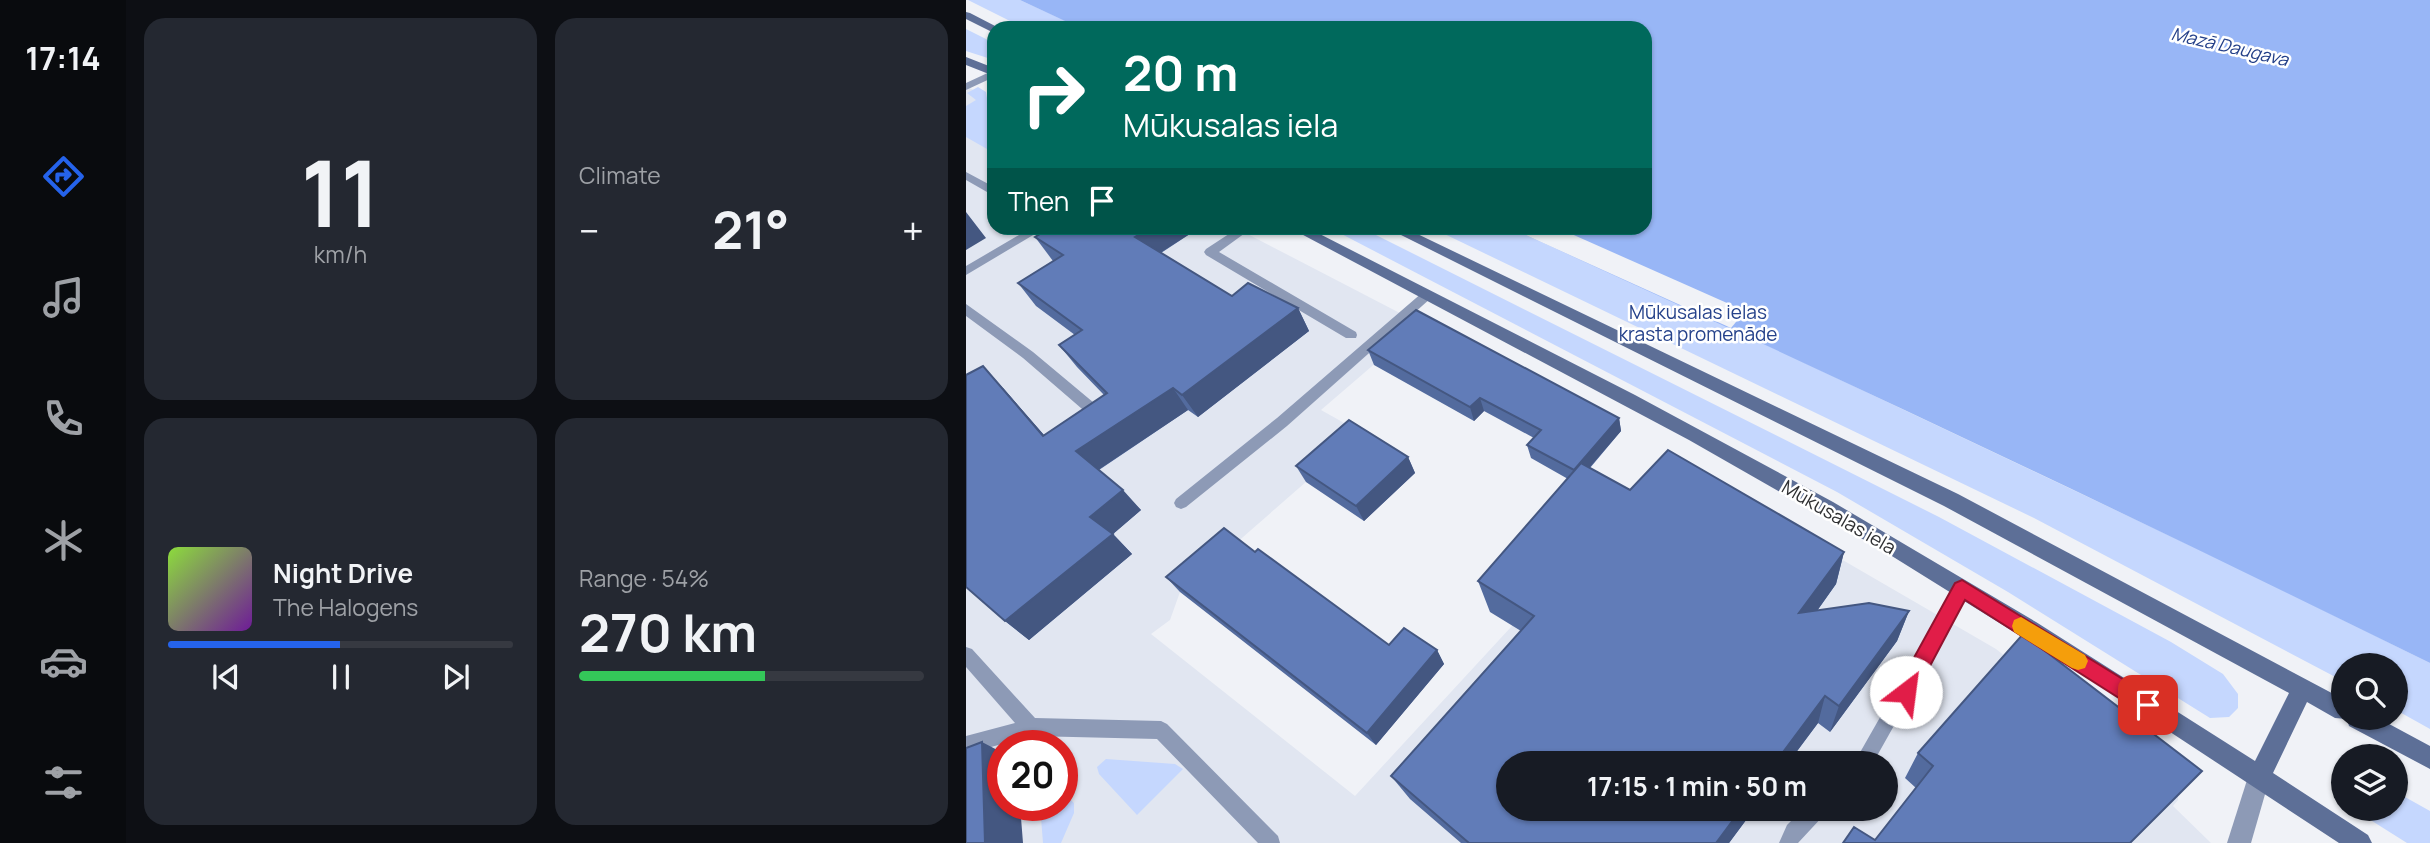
<!DOCTYPE html>
<meta charset="utf-8">
<style>
body{margin:0;font-family:Manrope,sans-serif;background:#242831;color:#f1f3f6;height:100vh;display:flex;flex-direction:column;font-size:26px;white-space:nowrap}
*{box-sizing:border-box;margin:0}
p{font-size:23px;color:#9ea1a6}
.icon{flex:none;width:38px;height:38px;fill:none;stroke:currentColor;stroke-width:2;stroke-linecap:round;stroke-linejoin:round}
.map{position:relative;flex:1;overflow:hidden}
.side{display:flex;flex-direction:column;gap:18px;padding:18px;background:#0d0f14;width:840px}
.side>*{flex:none}
.guide{position:absolute;left:21px;top:21px;width:665px;height:214px;border-radius:21px;box-shadow:0 2px 5px #0004;background:#00695c;color:#fff;overflow:hidden}
.tools{position:absolute;left:1365px;top:653px;display:grid;gap:14px}
.tools a{display:grid;place-items:center;width:77px;height:77px;border-radius:50%;background:#171b24;box-shadow:0 2px 5px #0004;font-size:35px}
.speed{position:absolute;left:21px;top:730px;display:flex;gap:14px;font-size:35px;font-weight:700;text-align:center}
.speed>*{display:grid;place-content:center;width:91px;height:91px;border-radius:50%;background:#171b24;box-shadow:0 2px 5px #0004;line-height:1}
.speed .limit{border:10px solid #d22;background:#fff;color:#111}
.pin{position:absolute;display:grid;place-items:center;width:60px;height:60px;color:#fff;margin:-30px;border-radius:14px;box-shadow:0 4px 10px #0006}
.me{position:absolute;width:77px;margin:-38px;rotate:30deg;stroke-linejoin:round;filter:drop-shadow(0 0 5px #0008)}
.turn{display:flex;align-items:center;gap:24px;height:147px;padding:0 21px;font-size:32px}
.turn .icon{width:91px;height:91px;stroke-width:2.5}
.turn b{display:block;font-size:49px;line-height:60px}
.then{display:flex;align-items:center;height:66px;padding:0 21px;background:#0003;gap:14px;font-size:26px}
.big{font-size:52px;font-weight:700;line-height:1.1}
.side .tile{flex:1;display:flex;flex-direction:column;justify-content:center;gap:10px;min-width:0;padding:0 24px;border-radius:21px;background:#242831}
.side .dial{align-items:center;gap:0}
.dial b{font-size:91px;line-height:1}
.song{display:flex;align-items:center;gap:21px}
.cover{width:84px;height:84px;border-radius:10px;background:linear-gradient(135deg,hsl(90 70% 55%),hsl(280 70% 35%))}
.played{height:7px;border-radius:4px;background:linear-gradient(90deg,#2563eb 50%,#363941 50%)}
.keys{display:flex;justify-content:space-around;direction:ltr}
.heat{display:flex;justify-content:space-between;align-items:center;font-size:38px;direction:ltr}
.charge{height:10px;border-radius:5px;background:linear-gradient(90deg,#34c759 54%,#363941 0)}
.side .tiles{flex:1;display:grid;gap:18px;grid-template-columns:repeat(2,1fr)}
.trip{position:absolute;left:530px;top:751px;width:402px;height:70px;border-radius:35px;background:#171b24;box-shadow:0 2px 5px #0004;font-weight:700;line-height:70px;text-align:center}
main{display:flex;flex:1;min-height:0}
.menu{display:flex;flex-direction:column;width:126px;justify-content:space-around;align-items:center;background:#090b0e;color:#9ea1a6}
.menu .icon{width:49px;height:49px}
.menu .current{color:#2563eb}
.menu b{font-size:32px;color:#f1f3f6}
.map>svg:first-child{display:block}
.built{fill:#e1e6f1;fill-rule:evenodd}
.green{fill:#c5d7fe}
.water{fill:#98b6f6}
.pier{fill:#f0f2f7}
.lines{fill:none;stroke-linecap:round;stroke-linejoin:round}
.service{fill:#8d9ab6;fill-rule:evenodd}
.minor{fill:#8d9ab6;fill-rule:evenodd}
.secondary{fill:#5d6f97;fill-rule:evenodd}
.wall{fill:#536b9e}
.shaded-wall{fill:#445781}
.building{fill:#617cb8;stroke:#445781;stroke-width:2}
.route{fill:#e11d48;stroke:#92132f;stroke-width:2}
.slow{fill:#f59e0b}
.labels{text-anchor:middle;dominant-baseline:central;stroke-width:5;stroke-linejoin:round;paint-order:stroke}
.far-water-label{font-size:18px;font-style:italic;fill:#233f88;stroke:#fff}
.park-label{font-size:19px;fill:#25428b;stroke:#fff}
.street-label{font-size:19px;fill:#2f3032;stroke:#fff}
</style>
<main>
<nav class="menu">
<b>17:14</b>
<svg class="icon current" aria-label="directions" viewBox="0 0 24 24"><path d="M12 3l9 9-9 9-9-9zM9 14v-3h6M13 9l2 2-2 2"/></svg>
<svg class="icon" aria-label="music" viewBox="0 0 24 24"><path d="M9 18V5l10-2v13"/><circle cx="6" cy="18" r="3"/><circle cx="16" cy="16" r="3"/></svg>
<svg class="icon" aria-label="phone" viewBox="0 0 24 24"><path d="M5 4h4l2 5-3 2q2 4 5 5l2-3 5 2v4C11 20 4 13 5 4z"/></svg>
<svg class="icon" aria-label="climate" viewBox="0 0 24 24"><path d="M12 3v18M4 7l16 10M4 17L20 7"/></svg>
<svg class="icon" aria-label="car" viewBox="0 0 24 24"><path d="M5 17H2v-5l4-1 3-4h7l3 4 3 1v5h-3M9 17h6M6 11h13"/><circle cx="7" cy="17" r="2"/><circle cx="17" cy="17" r="2"/></svg>
<svg class="icon" aria-label="filters" viewBox="0 0 24 24"><path d="M4 7h16M4 17h16"/><circle cx="9" cy="7" r="2"/><circle cx="15" cy="17" r="2"/></svg>
</nav>
<section class="side">
<div class="tiles">
<div class="tile dial"><b>11</b><p>km/h</p></div>
<div class="tile"><p>Climate</p>
<div class="heat"><a>−</a><b class="big">21°</b><a>+</a></div>
</div>
<div class="tile">
<div class="song"><i class="cover"></i><div><b>Night Drive</b><p>The Halogens</p></div></div>
<div class="played"></div>
<div class="keys"><svg class="icon" aria-label="previous" viewBox="0 0 24 24"><path d="M18 5L8 12l10 7zM5 5v14"/></svg><svg class="icon" aria-label="pause" viewBox="0 0 24 24"><path d="M8 5v14M16 5v14"/></svg><svg class="icon" aria-label="next" viewBox="0 0 24 24"><path d="M6 5l10 7-10 7zM19 5v14"/></svg></div>
</div>
<div class="tile"><p>Range · 54%</p><b class="big">270 km</b><div class="charge"></div></div>
</div>
</section>
<div class="map">
<svg width="1464" height="843" viewBox="0 0 1464 843">
<rect width="100%" height="100%" fill="#f0f2f7"/>
<!-- built -->
<path class="built" d="M0,86L28,101V228H270L455,324L355,410L396,433L214,592L204,620L185,634L389,796L701,458L1030,649L1212,794V800L1207,806L1245,843H0ZM37,746H96V805H37ZM542,763H920V808H542Z"/>
<!-- green -->
<path class="green" d="M2,0H54L115,28H58Z
M0,29L28,43V60L0,51Z
M12,87L20,92L25,123L21,132L28,142V153L0,137V106L10,100L1,93Z
M364,228H396L973,517L1205,642L1257,674L1272,694V708L1263,717L1244,718L1042,592L871,492Z
M466,228H592L765,328L1276,570L1464,663V729L1430,710V665H1377V681L1068,518Z
M140,759L209,764L217,769L171,815L133,774L131,767Z
M96,792L108,803V813L95,843H77L74,805H96Z
M1430,792L1464,811V843H1441L1387,809L1430,808Z"/>
<!-- water -->
<path class="water" d="M54,0H1464V663C1160,513 853,368 544,228H679V28H114Z"/>
<!-- pier -->
<path class="pier" d="M544,228H592L779,311L765,328Z"/>
<g class="lines">
<!-- service -->
<path class="service" d="M28,70V77L0,90V83Z
M0,172L28,187V196L0,180Z
M65,228H79L0,275V266Z
M272,228H286L253,252L390,332L391,335L390,338H380L240,255L238,252L240,249Z
M461,291L467,295L465,298L321,426L220,507L215,509L210,507L208,503L210,499L311,418L457,292Z
M0,304L67,352L140,413L142,417L140,421H130L57,358L0,316Z
M996,582L1002,584L1004,589L1002,594L907,763H888L990,584Z
M0,647L6,649L69,718L195,721L201,724L312,836L314,843H292L191,739L65,736L0,754V736L49,723L0,667Z
M838,808H860L858,815L832,843H813L821,825Z"/>
<!-- minor -->
<path class="minor" d="M1293,766L1301,769L1304,777L1285,843H1261L1282,777L1285,769Z"/>
<!-- secondary -->
<path class="secondary" d="M0,12L4,13L33,28H28V33L0,19Z
M0,57L28,68V76L0,65Z
M324,228H342L669,395L867,502L1070,622L1289,761L1323,693L978,506L421,228H439L992,494L1377,699V718H1412L1464,746V769L1383,726L1381,719L1369,718L1341,702L1307,773L1402,835L1406,843H1373L1122,678L921,553L723,440Z"/>
</g>
<!-- wall -->
<path class="wall" d="M84,228H233L195,253L266,296L332,308L343,331L232,417L222,410L133,470L175,510L147,534L166,554L63,640L39,621L37,388L78,435L138,395L111,367L93,345L109,335L70,306L52,283L87,261L69,237Z
M402,350L653,418L655,431L624,468L664,490L878,552L870,584L851,611H943L931,641L864,732L852,723L763,843H495L444,799L425,776L555,631L524,612L512,581L602,479L565,458L561,445L568,438L518,411L508,421L408,365Z
M442,457L449,473L398,521L340,482L330,466Z
M289,552L423,645L471,650L478,664L410,745L214,592L200,577Z
M952,753L1164,843H877L909,840L950,788L939,778Z"/>
<!-- shaded-wall -->
<path class="shaded-wall" d="M0,212L20,238L0,250Z
M184,228H233L183,260L169,237Z
M332,308L343,331L232,417L216,395Z
M17,366L37,388L97,457L77,436Z
M207,388L222,410L129,472L110,451Z
M514,398L518,411L508,421L504,407Z
M653,418L655,431L610,483L608,470Z
M442,457L449,473L398,521L390,506Z
M157,490L175,510L147,534L166,554L63,640L39,621L124,517Z
M878,552L870,584L828,643L833,613Z
M943,611L931,641L864,732L873,706Z
M471,650L478,664L410,745L401,733Z
M859,696L852,723L822,763H809Z
M16,742L37,753V805H54L57,843H19Z
M776,808H789L763,843H750Z"/>
<!-- building -->
<path class="building" d="M84,228H184L169,237L266,296L282,283L332,308L216,395L207,388L110,451L157,490L124,517L147,534L39,621L0,587V375L17,366L77,436L141,393L93,345L116,330L52,283L97,255L69,237Z
M450,310L653,418L608,470L561,445L575,430L514,398L504,407L402,350Z
M383,420L442,457L390,506L330,466Z
M702,450L878,552L833,613L903,603L943,611L873,706L859,696L809,763H542V808H776L750,843H503L425,776L568,616L512,581L615,463L664,490Z
M258,528L289,552L292,549L423,645L438,628L471,650L401,733L200,577Z
M1057,634L1236,771L1164,843H877L888,827L909,840L967,766L952,753Z
M16,742L19,843H0V748Z"/>
<!-- route -->
<path class="route" d="M996,580L1189,699L1192,705L1189,712L1182,715L1175,712L999,600L947,698L940,701L933,698L930,692L933,685L989,583Z"/>
<!-- slow -->
<path class="slow" d="M1055,617L1119,655L1122,661L1119,668L1112,670L1106,668L1048,632L1046,626L1048,620Z"/>
<g class="labels">
<!-- far-water labels -->
<g class="far-water-label">
<text transform="translate(1264 46) rotate(13)">Mazā Daugava</text>
</g>
<!-- park labels -->
<g class="park-label">
<text x="732" y="312">Mūkusalas ielas<tspan x="732" dy="22">krasta promenāde</tspan></text>
</g>
<!-- street labels -->
<g class="street-label">
<text transform="translate(873 517) rotate(30)">Mūkusalas iela</text>
</g>
</g>
</svg>
<div class="tools">
<a><svg class="icon" aria-label="search" viewBox="0 0 24 24"><circle cx="10" cy="10" r="6"/><path d="M15 15l6 6"/></svg></a>
<a><svg class="icon" aria-label="layers" viewBox="0 0 24 24"><path d="M12 4l9 5-9 5-9-5zM3 14l9 5 9-5"/></svg></a>
</div>
<div class="speed"><div class="limit">20</div></div>
<div class="pin" style="left:1182px;top:705px;background:#d93025"><svg class="icon" aria-label="arrive" viewBox="0 0 24 24"><path d="M6 21V4h12l-3 4 3 4H6"/></svg></div>
<svg class="me" style="left:940px;top:692px" viewBox="-20 -20 40 40"><circle r="19" fill="#fff"/><path d="M0-13L10 11 0 6-10 11z" fill="#e11d48"/></svg>
<div class="trip">17:15 · 1 min · 50 m</div>
<div class="guide">
<div class="turn"><svg class="icon" aria-label="right" viewBox="0 0 24 24"><path d="M7 20v-9h11M14 6l5 5-5 5"/></svg><div><b>20 m</b>Mūkusalas iela</div></div>
<div class="then">Then<svg class="icon" aria-label="arrive" viewBox="0 0 24 24"><path d="M6 21V4h12l-3 4 3 4H6"/></svg></div>
</div>
</div>
</main>
